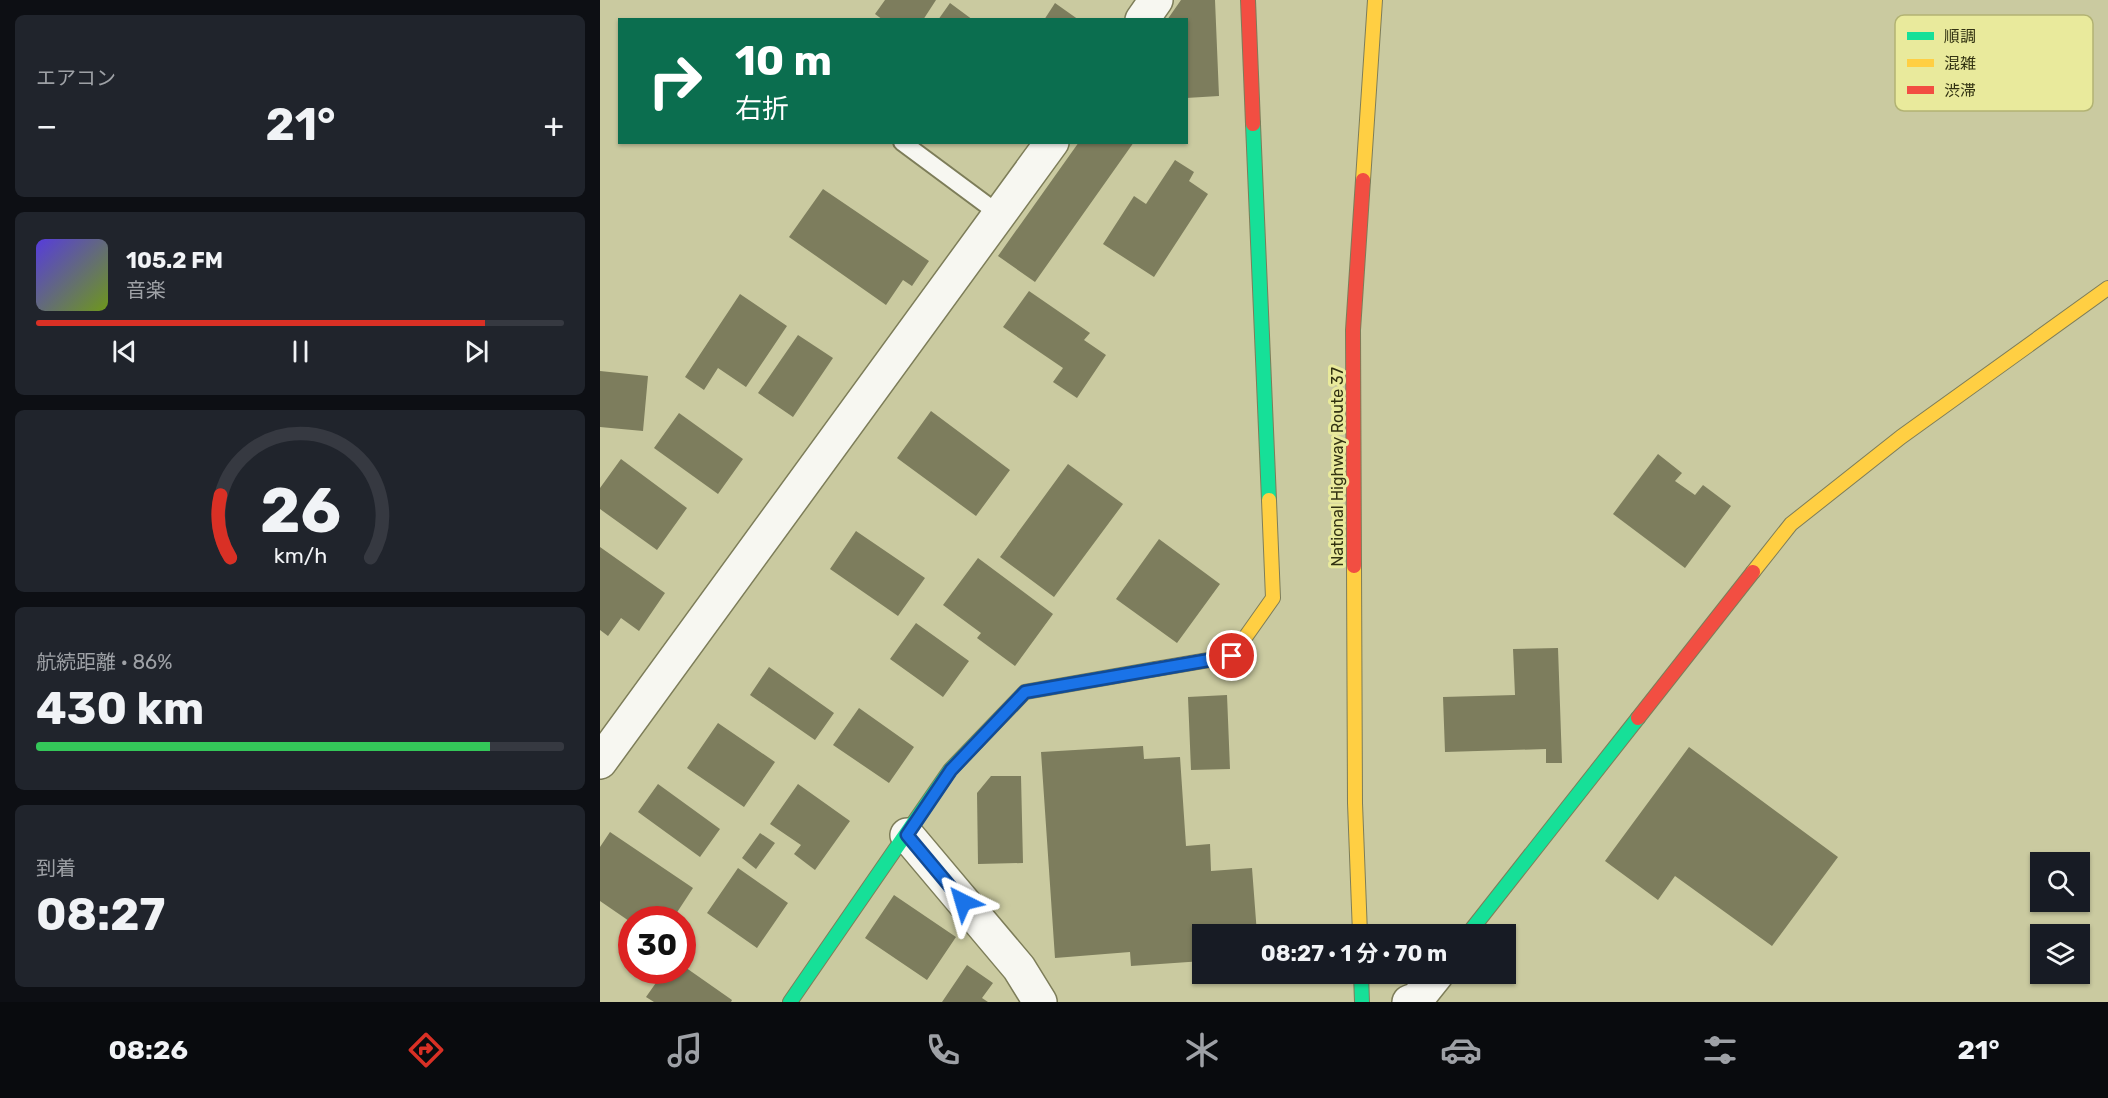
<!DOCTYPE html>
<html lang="ja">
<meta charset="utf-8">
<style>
body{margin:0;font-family:Rubik,"Noto Sans JP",sans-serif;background:#20242c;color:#f1f3f6;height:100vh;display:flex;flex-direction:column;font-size:22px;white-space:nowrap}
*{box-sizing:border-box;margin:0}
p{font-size:20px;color:#9ea1a6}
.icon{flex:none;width:33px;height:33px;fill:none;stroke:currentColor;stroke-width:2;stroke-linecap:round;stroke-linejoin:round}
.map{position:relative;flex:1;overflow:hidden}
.panel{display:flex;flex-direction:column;gap:15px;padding:15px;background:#0d0f14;width:600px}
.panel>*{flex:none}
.hud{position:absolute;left:18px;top:18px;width:570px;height:126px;border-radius:0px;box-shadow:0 2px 4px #0004;background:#0b6e4f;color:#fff;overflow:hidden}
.controls{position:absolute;left:1430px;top:852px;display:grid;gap:12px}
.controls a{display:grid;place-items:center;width:60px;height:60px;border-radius:0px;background:#171b24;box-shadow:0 2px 4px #0004;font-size:30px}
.speed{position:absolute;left:18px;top:906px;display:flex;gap:12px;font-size:30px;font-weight:700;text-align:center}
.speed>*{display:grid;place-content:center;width:78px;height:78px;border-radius:50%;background:#171b24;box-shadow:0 2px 4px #0004;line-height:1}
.speed .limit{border:9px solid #d22;background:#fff;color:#111}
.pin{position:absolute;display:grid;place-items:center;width:51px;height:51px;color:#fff;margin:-26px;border:3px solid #fff;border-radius:50%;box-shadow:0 2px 6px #0007}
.me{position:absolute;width:66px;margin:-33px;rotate:320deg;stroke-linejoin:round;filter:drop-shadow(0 0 4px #0008)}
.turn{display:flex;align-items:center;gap:21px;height:126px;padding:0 18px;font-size:27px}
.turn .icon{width:78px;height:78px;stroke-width:2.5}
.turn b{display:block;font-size:42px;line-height:51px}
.big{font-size:45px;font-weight:700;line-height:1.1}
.panel .tile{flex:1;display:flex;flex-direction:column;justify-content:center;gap:9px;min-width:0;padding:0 21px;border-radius:9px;background:#20242c}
.panel .dial{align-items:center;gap:0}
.dial svg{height:156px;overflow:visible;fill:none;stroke:#363941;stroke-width:7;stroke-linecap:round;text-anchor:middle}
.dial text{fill:#f1f3f6;stroke:none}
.song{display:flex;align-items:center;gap:18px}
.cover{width:72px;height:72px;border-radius:9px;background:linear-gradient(135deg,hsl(250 70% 55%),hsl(80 70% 35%))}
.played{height:6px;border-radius:3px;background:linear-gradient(90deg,#d93025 85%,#363941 85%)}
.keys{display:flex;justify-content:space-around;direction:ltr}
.heat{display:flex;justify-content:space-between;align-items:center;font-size:33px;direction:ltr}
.charge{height:9px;border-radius:4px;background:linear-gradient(90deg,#34c759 86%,#363941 0)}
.trip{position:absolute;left:592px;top:924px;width:324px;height:60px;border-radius:0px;background:#171b24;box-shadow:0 2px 4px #0004;font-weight:700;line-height:60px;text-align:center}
.tab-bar{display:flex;height:96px;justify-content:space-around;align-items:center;background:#090b0e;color:#9ea1a6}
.tab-bar .icon{width:42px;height:42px}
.tab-bar .current{color:#d93025}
.tab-bar b{font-size:27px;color:#f1f3f6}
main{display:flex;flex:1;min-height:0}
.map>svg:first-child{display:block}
.building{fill:#7d7d5d}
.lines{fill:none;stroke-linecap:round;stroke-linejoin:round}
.lane-casing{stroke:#7d7d59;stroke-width:20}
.street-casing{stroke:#7d7d59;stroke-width:36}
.fast-casing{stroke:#7d7d59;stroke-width:16}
.slow-casing{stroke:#7d7d59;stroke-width:16}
.jam-casing{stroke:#7d7d59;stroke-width:16}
.lane{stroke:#f7f7f1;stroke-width:16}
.street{stroke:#f7f7f1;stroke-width:33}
.fast{stroke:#16e098;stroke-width:14}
.slow{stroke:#ffcf43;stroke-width:14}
.jam{stroke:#f24e42;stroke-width:14}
.route-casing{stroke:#114b97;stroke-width:15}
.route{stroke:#1a73e8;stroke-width:10}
.labels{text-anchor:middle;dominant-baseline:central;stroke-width:6;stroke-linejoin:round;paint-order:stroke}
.street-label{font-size:16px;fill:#323212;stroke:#e9ea9c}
.key{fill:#e9ea9c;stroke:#b2b373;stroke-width:1.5}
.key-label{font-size:16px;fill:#323212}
</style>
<main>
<section class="panel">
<div class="tile"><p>エアコン</p>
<div class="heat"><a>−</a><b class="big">21°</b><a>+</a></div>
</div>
<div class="tile">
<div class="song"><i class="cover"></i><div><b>105.2 FM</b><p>音楽</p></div></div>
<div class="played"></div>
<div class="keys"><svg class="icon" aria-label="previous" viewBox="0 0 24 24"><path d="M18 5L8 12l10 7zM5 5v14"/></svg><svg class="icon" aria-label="pause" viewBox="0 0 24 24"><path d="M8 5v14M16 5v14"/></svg><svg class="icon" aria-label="next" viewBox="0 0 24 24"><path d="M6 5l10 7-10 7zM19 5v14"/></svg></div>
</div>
<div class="tile dial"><svg viewBox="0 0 100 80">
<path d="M14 69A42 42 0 1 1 86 69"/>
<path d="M14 69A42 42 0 0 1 9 37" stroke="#d93025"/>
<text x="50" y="56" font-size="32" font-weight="700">26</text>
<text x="50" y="72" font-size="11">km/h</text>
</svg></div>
<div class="tile"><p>航続距離 · 86%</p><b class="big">430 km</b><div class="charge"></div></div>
<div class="tile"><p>到着</p><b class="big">08:27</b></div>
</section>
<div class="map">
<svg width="1508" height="1002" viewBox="0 0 1508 1002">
<rect width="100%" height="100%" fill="#cacaa0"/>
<!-- building -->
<path class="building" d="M285,0H336L323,20H283L275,14Z
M581,0H615L619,96L586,98V20H567Z
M350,3L373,20H338Z
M455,3L479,20H444Z
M479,142H534L435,282L398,256Z
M575,160L594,172L589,181L608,194L554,277L503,244L534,196L546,204Z
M223,189L329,261L312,286L303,280L286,305L189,237Z
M429,291L490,333L484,340L506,355L477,398L453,382L463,368L403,327Z
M140,294L187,326L146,387L118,368L104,390L85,377Z
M198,335L233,358L193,417L158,393Z
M0,371L48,376L43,431L0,427Z
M331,411L410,470L376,516L297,458Z
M79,413L143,459L118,494L54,448Z
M1058,454L1082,473L1075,481L1095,495L1103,485L1131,506L1085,568L1013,514Z
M21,459L87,508L57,550L0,509V488Z
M468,464L523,504L454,597L400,557Z
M256,531L325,578L298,616L230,569Z
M559,539L620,584L577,643L516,599Z
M0,547L65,593L39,631L21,618L8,636L0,630Z
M378,558L453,614L415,666L377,638L381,633L343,605Z
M316,623L369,661L343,697L290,659Z
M958,648L962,763H946V749L845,752L843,697L915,695L913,649Z
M169,667L234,713L215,740L150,695Z
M627,695L630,769L591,770L588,697Z
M259,708L314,747L289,783L233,745Z
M118,723L175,762L144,807L87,768Z
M543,746L544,759L580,757L586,846L610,844L611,871L652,868L657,934H603V961L531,966L530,952L455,958L441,752Z
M1089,747L1238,857L1172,946L1075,876L1058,900L1005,861Z
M391,776H421L423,863L378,864L377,793Z
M58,784L120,829L100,857L38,812Z
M198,784L250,821L215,870L194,854L201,845L170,824Z
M10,832L93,888L72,920H32V923L0,901V847Z
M160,833L175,843L156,869L142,858Z
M138,868L188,903L157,948L107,913Z
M294,895L356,937L327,980L265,938Z
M82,965L132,1000L131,1002H54L46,997L65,970H82Z
M367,965L393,983L382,998L388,1002H342Z"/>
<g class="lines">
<defs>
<path id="lane" d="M302,142L399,214"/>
<path id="street" d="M542,20L556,0
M0,762L452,142
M307,835L419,968L440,1002
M809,1002L817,999L837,974"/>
<path id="fast" d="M653,124L669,500
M868,934L1038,718
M761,974L762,1002
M190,1002L350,770L425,692L556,669"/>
<path id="slow" d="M763,180L775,0
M754,566L755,803L760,934
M1153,572L1191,524L1301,437L1508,288
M556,669L632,656L673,598L669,500"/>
<path id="jam" d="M648,0L653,124
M754,566L753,330L763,180
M1038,718L1153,572"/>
</defs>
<!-- lane casing -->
<use href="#lane" class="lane-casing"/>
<!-- street casing -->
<use href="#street" class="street-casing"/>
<!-- fast casing -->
<use href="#fast" class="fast-casing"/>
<!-- slow casing -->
<use href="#slow" class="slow-casing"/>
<!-- jam casing -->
<use href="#jam" class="jam-casing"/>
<!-- lane -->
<use href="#lane" class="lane"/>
<!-- street -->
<use href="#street" class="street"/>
<!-- fast -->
<use href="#fast" class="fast"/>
<!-- slow -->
<use href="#slow" class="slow"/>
<!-- jam -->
<use href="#jam" class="jam"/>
</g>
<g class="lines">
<defs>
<path id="route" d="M363,902L307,835L351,770L425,692L632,656"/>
</defs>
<!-- route casing -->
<use href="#route" class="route-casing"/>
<!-- route -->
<use href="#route" class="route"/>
</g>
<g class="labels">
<!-- street labels -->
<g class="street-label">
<text transform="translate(737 467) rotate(-90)">National Highway Route 37</text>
</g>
</g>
<!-- legend -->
<rect x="1295" y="15" width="198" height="96" rx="9" class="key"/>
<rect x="1307" y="32" width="27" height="8" fill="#16e098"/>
<rect x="1307" y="59" width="27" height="8" fill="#ffcf43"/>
<rect x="1307" y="86" width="27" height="8" fill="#f24e42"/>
<g class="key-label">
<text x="1344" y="42">順調</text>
<text x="1344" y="69">混雑</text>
<text x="1344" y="96">渋滞</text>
</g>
</svg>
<div class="controls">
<a><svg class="icon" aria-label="search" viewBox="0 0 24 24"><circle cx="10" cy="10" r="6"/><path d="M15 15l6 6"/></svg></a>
<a><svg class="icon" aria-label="layers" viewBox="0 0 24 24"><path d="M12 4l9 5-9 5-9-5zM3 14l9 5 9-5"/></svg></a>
</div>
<div class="speed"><div class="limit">30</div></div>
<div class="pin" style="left:632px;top:656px;background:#d93025"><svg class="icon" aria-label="arrive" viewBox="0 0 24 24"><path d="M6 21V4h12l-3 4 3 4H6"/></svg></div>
<svg class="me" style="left:363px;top:902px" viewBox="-20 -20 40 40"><path d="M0-17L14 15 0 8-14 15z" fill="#1a73e8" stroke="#fff" stroke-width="4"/></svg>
<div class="trip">08:27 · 1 分 · 70 m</div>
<div class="hud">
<div class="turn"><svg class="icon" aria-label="right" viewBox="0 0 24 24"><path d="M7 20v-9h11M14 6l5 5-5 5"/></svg><div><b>10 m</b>右折</div></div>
</div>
</div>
</main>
<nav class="tab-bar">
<b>08:26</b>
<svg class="icon current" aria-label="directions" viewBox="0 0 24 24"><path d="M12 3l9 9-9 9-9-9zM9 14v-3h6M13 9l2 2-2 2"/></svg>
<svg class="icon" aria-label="music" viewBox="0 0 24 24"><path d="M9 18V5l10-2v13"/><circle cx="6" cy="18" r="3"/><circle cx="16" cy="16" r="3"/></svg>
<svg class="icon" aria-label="phone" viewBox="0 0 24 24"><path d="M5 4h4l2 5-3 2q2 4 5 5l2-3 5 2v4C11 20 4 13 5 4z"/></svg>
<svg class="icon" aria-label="climate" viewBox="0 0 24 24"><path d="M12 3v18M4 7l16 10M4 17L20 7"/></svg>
<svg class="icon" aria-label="car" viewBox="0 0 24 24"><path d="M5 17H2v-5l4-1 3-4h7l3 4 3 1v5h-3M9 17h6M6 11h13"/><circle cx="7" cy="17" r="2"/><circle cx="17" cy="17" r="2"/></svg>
<svg class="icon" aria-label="filters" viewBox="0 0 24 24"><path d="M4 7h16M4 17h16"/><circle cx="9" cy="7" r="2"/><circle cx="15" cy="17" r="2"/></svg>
<b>21°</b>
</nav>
